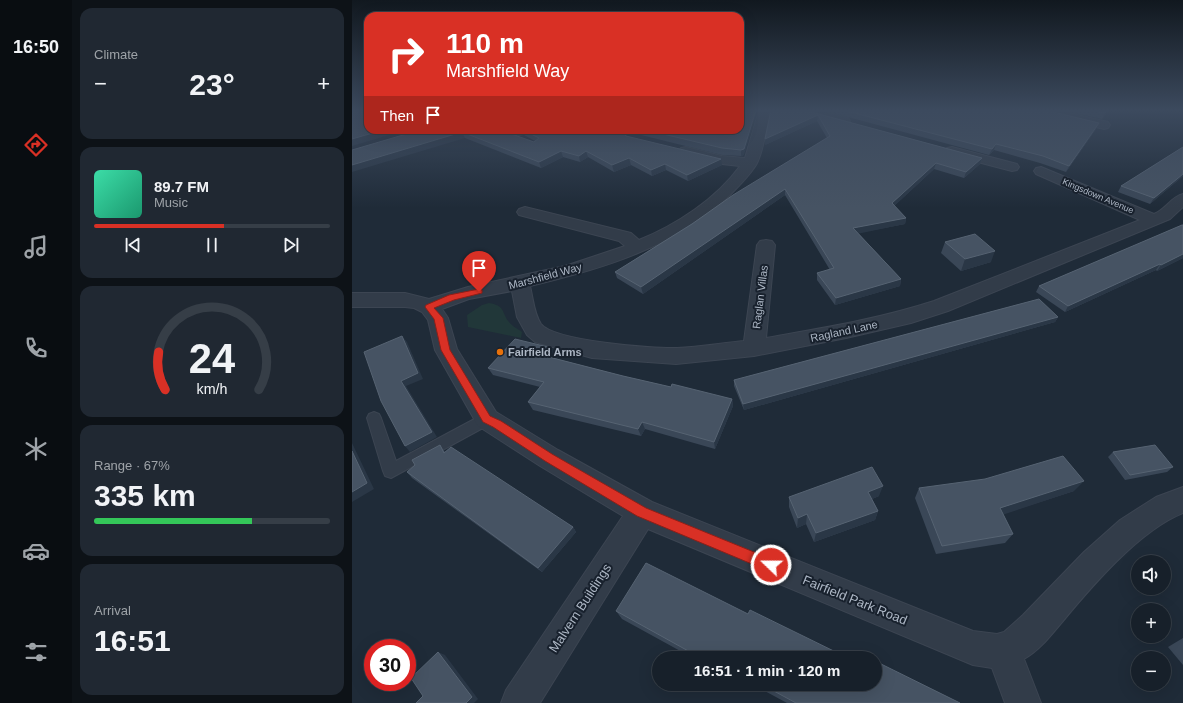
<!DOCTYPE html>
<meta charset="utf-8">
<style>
body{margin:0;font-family:Helvetica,sans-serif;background:#202832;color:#f1f3f6;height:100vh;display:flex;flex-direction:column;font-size:15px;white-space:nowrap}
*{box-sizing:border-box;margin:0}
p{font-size:13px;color:#9ea3a8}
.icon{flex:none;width:22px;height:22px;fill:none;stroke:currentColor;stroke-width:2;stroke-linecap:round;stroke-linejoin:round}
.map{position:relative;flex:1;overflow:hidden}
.drawer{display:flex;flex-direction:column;gap:8px;padding:8px;background:#0d1217;width:280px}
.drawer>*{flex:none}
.guide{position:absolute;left:12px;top:12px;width:380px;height:122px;border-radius:12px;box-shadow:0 4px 16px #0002,0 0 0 1px #363e47;background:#d93025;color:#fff;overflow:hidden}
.buttons{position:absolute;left:779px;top:555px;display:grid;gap:8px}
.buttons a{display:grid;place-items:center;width:40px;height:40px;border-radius:50%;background:#17202a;box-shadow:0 4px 16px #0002,0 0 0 1px #363e47;font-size:20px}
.speed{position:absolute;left:12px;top:639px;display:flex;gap:8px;font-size:20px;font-weight:700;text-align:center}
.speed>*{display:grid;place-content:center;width:52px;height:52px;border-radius:50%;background:#17202a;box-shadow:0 4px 16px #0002,0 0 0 1px #363e47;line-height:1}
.speed .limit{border:6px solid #d22;background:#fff;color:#111}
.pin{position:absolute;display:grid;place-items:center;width:34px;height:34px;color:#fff;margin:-41px -17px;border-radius:50% 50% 50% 0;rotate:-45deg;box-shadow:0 0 4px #0007}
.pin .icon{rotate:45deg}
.me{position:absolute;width:44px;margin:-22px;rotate:292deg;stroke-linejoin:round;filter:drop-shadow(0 0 3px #0008)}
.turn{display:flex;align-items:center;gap:14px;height:84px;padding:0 16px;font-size:18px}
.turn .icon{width:52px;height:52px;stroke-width:2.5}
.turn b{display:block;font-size:28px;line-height:34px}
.then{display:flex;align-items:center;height:38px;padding:0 16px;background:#0003;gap:8px;font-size:15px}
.big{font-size:30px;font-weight:800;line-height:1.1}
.drawer .tile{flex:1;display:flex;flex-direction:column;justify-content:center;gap:6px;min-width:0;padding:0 14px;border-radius:12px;background:#202832}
.drawer .dial{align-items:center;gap:0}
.dial svg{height:104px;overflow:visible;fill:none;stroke:#363e47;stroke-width:7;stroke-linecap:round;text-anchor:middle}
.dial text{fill:#f1f3f6;stroke:none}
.song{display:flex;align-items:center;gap:12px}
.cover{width:48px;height:48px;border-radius:6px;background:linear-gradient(135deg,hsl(160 70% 55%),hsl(160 70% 35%))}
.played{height:4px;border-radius:2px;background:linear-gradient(90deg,#d93025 55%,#363e47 55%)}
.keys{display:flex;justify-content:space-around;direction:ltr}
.heat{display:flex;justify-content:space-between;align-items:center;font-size:22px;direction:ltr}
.charge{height:6px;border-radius:3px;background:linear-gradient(90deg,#34c759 67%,#363e47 0)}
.trip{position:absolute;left:300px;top:651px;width:230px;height:40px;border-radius:20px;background:#17202a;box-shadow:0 4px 16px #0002,0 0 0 1px #363e47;font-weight:800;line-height:40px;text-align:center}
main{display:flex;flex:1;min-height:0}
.dock{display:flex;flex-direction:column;width:72px;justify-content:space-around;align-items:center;background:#090d11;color:#9ea3a8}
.dock .icon{width:28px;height:28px}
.dock .active{color:#d93025}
.dock b{font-size:18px;color:#f1f3f6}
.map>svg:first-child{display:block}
.green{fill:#213739}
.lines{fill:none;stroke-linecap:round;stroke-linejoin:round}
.service-casing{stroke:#3c4552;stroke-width:2}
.minor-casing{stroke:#3c4552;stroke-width:2}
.service{fill:#323c49;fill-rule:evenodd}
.minor{fill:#323c49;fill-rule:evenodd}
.wall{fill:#3a4757}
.shaded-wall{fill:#2a3746}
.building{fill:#465363;stroke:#566372}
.route{fill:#d93025;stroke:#8d1f18}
.food-dot{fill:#e8710a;stroke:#18212d;stroke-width:1.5}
.labels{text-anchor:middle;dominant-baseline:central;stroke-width:4;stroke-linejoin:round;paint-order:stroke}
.far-street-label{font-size:9px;fill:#adb7c5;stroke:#18212d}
.street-label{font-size:11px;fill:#adb7c5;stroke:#18212d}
.poi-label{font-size:11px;font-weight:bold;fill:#adb7c5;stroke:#18212d;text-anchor:start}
.near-street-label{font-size:13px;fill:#adb7c5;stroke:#18212d}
</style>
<main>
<nav class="dock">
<b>16:50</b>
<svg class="icon active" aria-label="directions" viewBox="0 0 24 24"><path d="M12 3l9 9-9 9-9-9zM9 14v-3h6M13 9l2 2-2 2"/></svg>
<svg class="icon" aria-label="music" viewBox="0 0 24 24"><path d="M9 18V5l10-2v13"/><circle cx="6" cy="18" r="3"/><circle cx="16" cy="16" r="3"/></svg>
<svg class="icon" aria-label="phone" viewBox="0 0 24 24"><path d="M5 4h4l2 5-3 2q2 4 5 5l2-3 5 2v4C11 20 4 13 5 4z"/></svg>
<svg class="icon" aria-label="climate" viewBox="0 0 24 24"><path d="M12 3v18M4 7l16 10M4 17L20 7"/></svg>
<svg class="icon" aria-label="car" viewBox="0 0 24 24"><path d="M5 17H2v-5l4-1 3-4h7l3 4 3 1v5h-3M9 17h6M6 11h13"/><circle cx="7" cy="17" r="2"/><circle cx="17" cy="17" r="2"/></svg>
<svg class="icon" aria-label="filters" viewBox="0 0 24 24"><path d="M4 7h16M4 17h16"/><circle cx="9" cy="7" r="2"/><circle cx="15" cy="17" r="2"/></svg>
</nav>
<section class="drawer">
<div class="tile"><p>Climate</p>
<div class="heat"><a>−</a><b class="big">23°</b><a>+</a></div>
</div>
<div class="tile">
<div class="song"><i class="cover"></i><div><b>89.7 FM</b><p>Music</p></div></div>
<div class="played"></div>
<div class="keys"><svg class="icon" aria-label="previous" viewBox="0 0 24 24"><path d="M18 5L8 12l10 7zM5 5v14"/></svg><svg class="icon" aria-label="pause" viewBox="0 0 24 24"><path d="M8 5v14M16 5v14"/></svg><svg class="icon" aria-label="next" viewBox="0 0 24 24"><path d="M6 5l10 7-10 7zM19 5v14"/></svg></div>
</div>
<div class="tile dial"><svg viewBox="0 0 100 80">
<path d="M14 69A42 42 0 1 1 86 69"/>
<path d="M14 69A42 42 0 0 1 9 40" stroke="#d93025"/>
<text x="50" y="56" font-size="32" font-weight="700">24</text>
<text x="50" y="72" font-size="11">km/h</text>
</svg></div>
<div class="tile"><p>Range · 67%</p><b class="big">335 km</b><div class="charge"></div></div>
<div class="tile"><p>Arrival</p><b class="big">16:51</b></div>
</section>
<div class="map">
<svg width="831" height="703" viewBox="0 0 831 703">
<rect width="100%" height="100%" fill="#1f2b38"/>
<!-- green -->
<path class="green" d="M137,303C154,306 149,312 157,322C160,326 166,329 170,332L169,338L116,327L115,315L130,305Z"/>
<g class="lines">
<defs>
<path id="service" d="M22,412L27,414L29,418L44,461L130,415L135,413L140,415L142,419L140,423L39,478L33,476L31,471L15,418L17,414Z"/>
<path id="minor" d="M407,110H419C413,128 413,149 404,165C397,176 387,186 378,195C324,247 250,269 178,286C181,298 182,314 189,324C202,341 302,349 325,348C348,347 370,343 392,341L405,245L408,241L414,240L420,241L423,245L414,338C470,328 527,319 582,301L788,220L684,174L682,171L684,168L689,167L802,214C813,210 819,197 831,194V207L818,219L596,311L559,323L494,338L402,356L324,364L240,358L183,342L175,335L165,317L160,291L117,299L90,309L96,318L105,349L144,412L206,450L300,502L621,631L645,634L652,632L671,615L732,552L768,520L804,497L831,487V513C788,530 740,586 711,621C699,635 688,650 672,659L689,703H653L640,668L621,665L296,529L188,703H149L154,690L271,516L188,466L126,426L83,350L76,320L70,312L62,308L53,307H0V293H53L77,299L116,287L213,266L273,246L267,241L167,215L165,212L167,209L173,207L279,233L287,240C324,225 364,199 388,166L370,164L329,154L327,151L329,148L334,147L370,156L393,158Z
M447,110H465L496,118L498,121L496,124L492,125L449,113Z
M685,110H704L756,122L758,125L756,128L752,129L687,113Z
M142,130H178L176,133C166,135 149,141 142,130Z
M600,147L665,164L667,167L665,170L660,171L595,154L593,151L595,148Z"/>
</defs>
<!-- service casing -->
<use href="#service" class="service-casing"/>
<!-- minor casing -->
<use href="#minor" class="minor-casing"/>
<!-- service -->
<use href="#service" class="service"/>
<!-- minor -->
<use href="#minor" class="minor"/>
</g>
<!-- wall -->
<path class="wall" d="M452,110L630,158L628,164L612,178L582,169L542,206L554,218L553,224L506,233L549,279L548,286L483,305L465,280V273L478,270L433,195L291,294L265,278L263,272L475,138L465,121L413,145Z
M470,110H693L744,129L714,172L688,163L642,150L637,155Z
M709,110H757L750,119Z
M68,130L146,131L182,142L183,141L172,135L170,130H388L392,155L389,156L370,155L281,133L275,134L274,136L370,165L336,181L314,170L300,176L279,165L262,172L236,157L228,162L211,157L189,168L113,138Z
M831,147V176L798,204L766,192L769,186Z
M831,225V258L805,271L804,270L713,312L684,292L687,286Z
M593,242L639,262L609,271L589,253Z
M706,317L703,322L392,410L382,386V380Z
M196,347L200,354L198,357L271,376L319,387L380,399L381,406L363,449L293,429L289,436L181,410L176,402L188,387L141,375L136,368Z
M88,445L93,452L221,527L224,532L190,572L60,478L55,472Z
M761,452L821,467L815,472L773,480L756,457Z
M567,488L722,491L651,514L661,534L653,543L584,554L563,498Z
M527,496L520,499L526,511L523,520L462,542L454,524L445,528L437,507V497Z
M264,611L396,614L496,658H341L270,619Z
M831,638V665L816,647Z
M400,684H523L608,703H435Z"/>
<!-- shaded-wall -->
<path class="shaded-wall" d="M404,110H406L392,155L389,156V150Z
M756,110H757L750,119L753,113Z
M466,115L465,121L413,145V139Z
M747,123L744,129L714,172L717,166Z
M31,130H54L0,146V139Z
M273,130H281V133L275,134L273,139L271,133Z
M110,132L113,138L0,172V165Z
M644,144L642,150L637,155L640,149Z
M209,151L211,157L189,168L187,162Z
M234,151L236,157L228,162L227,156Z
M277,158L279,165L262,172L260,165Z
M630,158L628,164L612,178L614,172Z
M369,159L370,165L336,181L335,175Z
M584,163L582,169L538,210L540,203Z
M313,164L314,170L300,176L299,170Z
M831,174V176L798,204L802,198Z
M433,189V195L291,294L289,287Z
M554,218L553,224L500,235L501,228Z
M643,251L639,262L609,271L613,259Z
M831,254V258L805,271L809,265Z
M808,264L804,270L713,312L716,306Z
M549,279L548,286L483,305L484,298Z
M706,317L703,322L392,410L391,404Z
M50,336L55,342L71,379L54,386L85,437L58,452L53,446L49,381Z
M196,347L200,354L193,363L189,355Z
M380,399L381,406L363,449L362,442Z
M290,422L293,429L289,436L286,429Z
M0,443L22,489L0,502Z
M732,481L722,491L641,518L648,508Z
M531,486L527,496L513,502L516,492Z
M526,511L523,520L462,542L464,533Z
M455,514L454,524L445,528L446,518Z
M221,527L224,532L190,572L186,568Z
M86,652L93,655L126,699L122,703H114Z"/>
<!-- building -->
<path class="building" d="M0,110H16V130H31L0,139Z
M388,110H404L392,149L389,150L370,148L294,130H388Z
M419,110H452L630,158L614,172L584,163L540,203L554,218L501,228L549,279L484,298L465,273L482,268L433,189L289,287L263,272L340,224L381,195L478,136L466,115L413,139Z
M491,110H693L747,123L717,166L691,156L644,144L640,149Z
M737,110H756L753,113Z
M68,130H145L146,131L154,132L182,142L187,138L171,130H273L271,133L274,136L369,159L335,175L313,164L299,170L277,158L260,165L234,151L227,156L209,151L187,162L110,132L0,165V150Z
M831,147V174L802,198L769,186Z
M830,225H831V254L809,265L808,264L716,306L687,286Z
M623,234L643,251L613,259L593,242Z
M687,299L706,317L391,404L382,380Z
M50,336L66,373L49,381L80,432L53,446L29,401L12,352Z
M163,339L196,347L189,355L271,376L319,387L320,384L380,399L362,442L290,422L286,429L176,402L192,382L136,368Z
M88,445L92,453L99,447L221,527L186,568L55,472L63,465L60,460Z
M803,445L821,467L778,475L761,452Z
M0,451L15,483L0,492Z
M711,456L732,481L648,508L661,534L590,546L567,488L633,479Z
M520,467L531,486L516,492L526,511L464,533L455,514L446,518L437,497Z
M294,563L396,614L398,610L496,658H362L356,655L354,658H349L264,611Z
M86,652L120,697L114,703H64L71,696L59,678Z
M523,661L608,703H444L409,684H523Z"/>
<!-- sky -->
<linearGradient id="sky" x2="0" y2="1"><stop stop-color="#11181f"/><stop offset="0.53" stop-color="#3c4a5e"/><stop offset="1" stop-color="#3c4a5e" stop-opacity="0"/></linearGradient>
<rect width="831" height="208" fill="url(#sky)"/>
<!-- route -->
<path class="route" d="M127,289L130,290V293L102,300L82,308L91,318L98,350L138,416L149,421L200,454L294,508L424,561L426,565L424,570L419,572L285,516L193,461L141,427L131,422L89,350L82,319L73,307L74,305L97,295Z"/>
<!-- markers -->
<circle class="food-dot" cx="148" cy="352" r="4"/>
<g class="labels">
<!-- far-street labels -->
<g class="far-street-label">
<text transform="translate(746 196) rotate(23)">Kingsdown Avenue</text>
</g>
<!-- street labels -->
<g class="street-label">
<text transform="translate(193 276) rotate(-15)">Marshfield Way</text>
<text transform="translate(408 297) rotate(-83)">Raglan Villas</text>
<text transform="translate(492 331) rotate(-12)">Ragland Lane</text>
</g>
<!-- poi labels -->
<g class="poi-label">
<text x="156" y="352">Fairfield Arms</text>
</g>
<!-- near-street labels -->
<g class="near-street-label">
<text transform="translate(503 600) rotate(22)">Fairfield Park Road</text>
<text transform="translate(228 608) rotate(-57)">Malvern Buildings</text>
</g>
</g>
</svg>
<div class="buttons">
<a><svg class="icon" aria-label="sound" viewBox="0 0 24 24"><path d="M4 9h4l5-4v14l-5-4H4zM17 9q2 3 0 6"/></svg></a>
<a>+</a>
<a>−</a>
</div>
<div class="speed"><div class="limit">30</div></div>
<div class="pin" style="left:127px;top:292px;background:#d93025"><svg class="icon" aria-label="arrive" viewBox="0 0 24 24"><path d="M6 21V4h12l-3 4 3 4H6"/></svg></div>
<svg class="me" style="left:419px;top:565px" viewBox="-20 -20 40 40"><circle r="17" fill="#d93025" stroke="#fff" stroke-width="3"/><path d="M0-11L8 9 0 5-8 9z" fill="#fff"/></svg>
<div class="trip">16:51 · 1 min · 120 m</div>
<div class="guide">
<div class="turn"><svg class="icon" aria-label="right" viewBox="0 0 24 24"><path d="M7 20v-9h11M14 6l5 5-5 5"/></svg><div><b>110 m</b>Marshfield Way</div></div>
<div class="then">Then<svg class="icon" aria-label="arrive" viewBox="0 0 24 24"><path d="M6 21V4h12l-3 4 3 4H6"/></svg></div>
</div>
</div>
</main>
